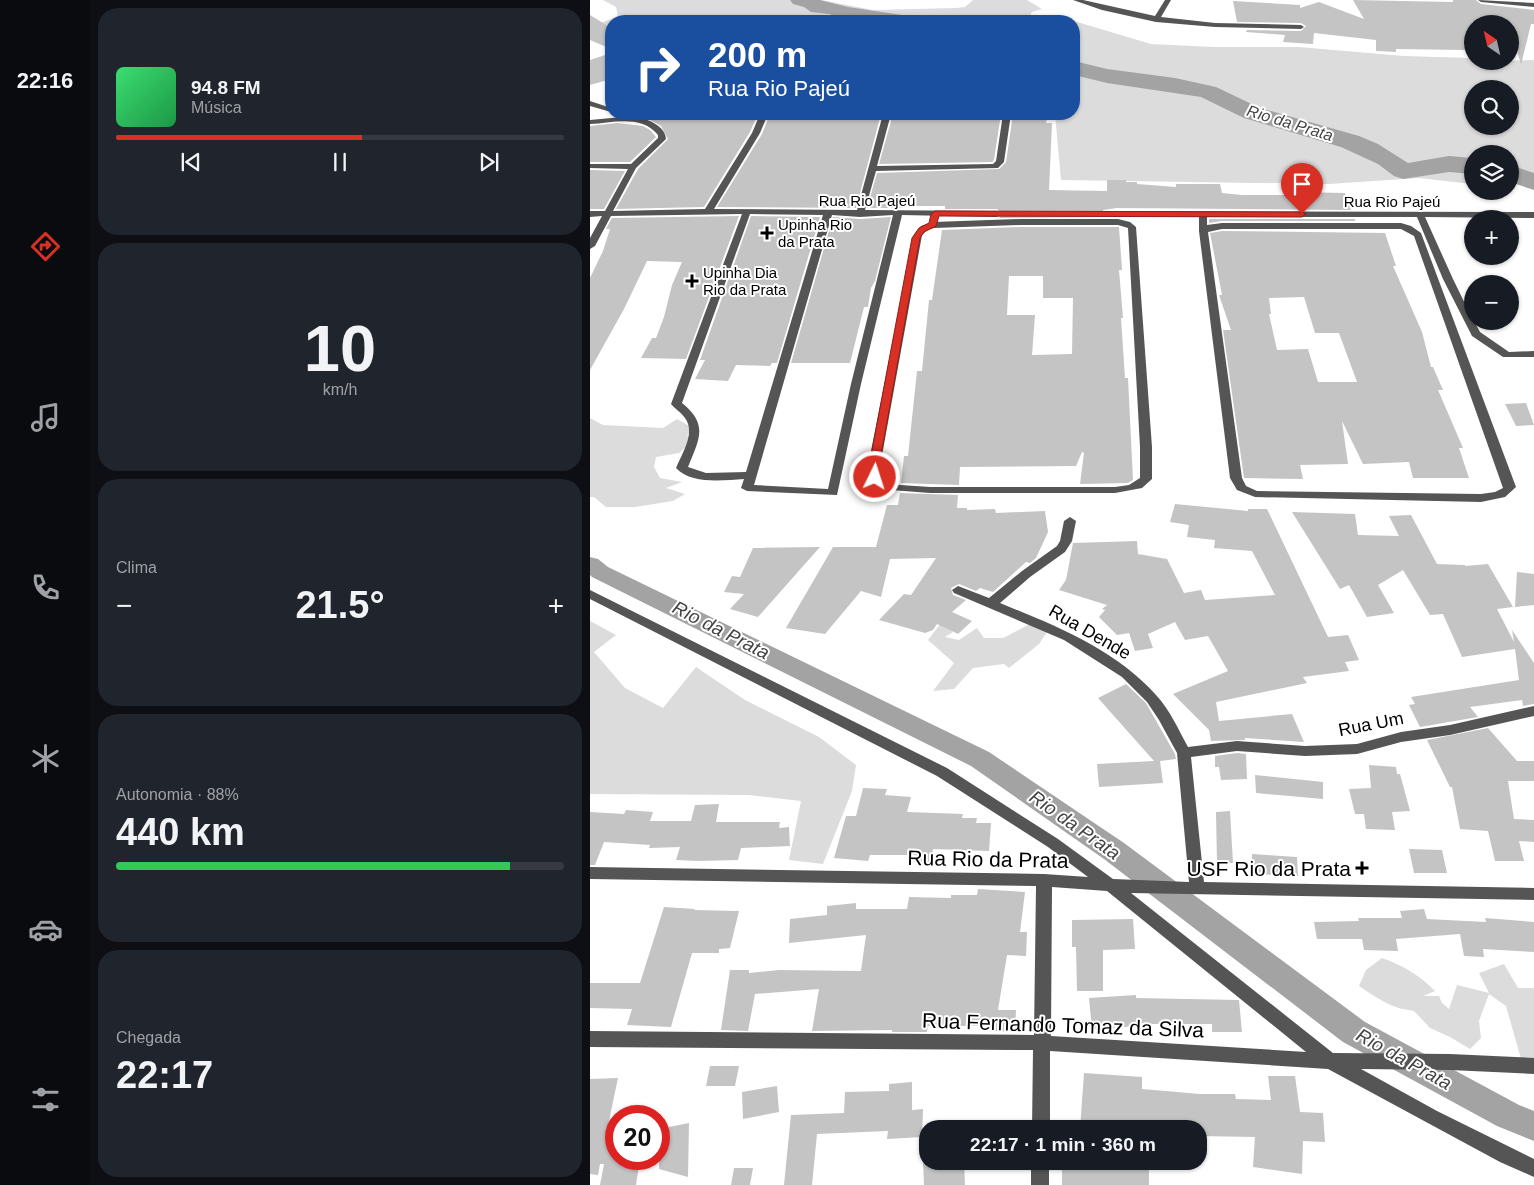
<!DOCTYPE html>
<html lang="pt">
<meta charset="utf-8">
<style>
body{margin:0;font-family:Helvetica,sans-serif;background:#20242c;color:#f1f3f6;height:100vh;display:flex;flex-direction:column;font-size:19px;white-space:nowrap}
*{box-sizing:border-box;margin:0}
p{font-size:16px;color:#9ea1a6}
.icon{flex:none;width:28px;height:28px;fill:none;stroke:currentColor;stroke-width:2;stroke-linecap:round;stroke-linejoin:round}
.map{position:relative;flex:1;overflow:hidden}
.panel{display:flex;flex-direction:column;gap:8px;padding:8px;background:#0d0f14;width:500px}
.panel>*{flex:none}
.hud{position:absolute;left:15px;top:15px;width:475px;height:105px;border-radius:20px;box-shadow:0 1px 4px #0004;background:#1a4fa0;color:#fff;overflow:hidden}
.needle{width:32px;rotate:326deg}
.controls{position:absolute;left:874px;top:15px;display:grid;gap:10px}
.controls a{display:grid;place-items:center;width:55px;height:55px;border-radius:50%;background:#171b24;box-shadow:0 1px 4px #0004;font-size:25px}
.speed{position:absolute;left:15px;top:1105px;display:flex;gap:10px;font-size:25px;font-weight:700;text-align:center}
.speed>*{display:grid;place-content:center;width:65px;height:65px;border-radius:50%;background:#171b24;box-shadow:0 1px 4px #0004;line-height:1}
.speed .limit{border:8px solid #d22;background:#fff;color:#111}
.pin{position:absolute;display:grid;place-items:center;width:42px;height:42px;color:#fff;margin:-51px -21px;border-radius:50% 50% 50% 0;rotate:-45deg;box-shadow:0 0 5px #0007}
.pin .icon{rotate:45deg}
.me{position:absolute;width:55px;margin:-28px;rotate:4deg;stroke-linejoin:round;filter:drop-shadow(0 0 4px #0008)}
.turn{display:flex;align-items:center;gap:18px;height:105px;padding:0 20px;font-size:22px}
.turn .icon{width:65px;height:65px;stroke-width:2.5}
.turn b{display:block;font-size:35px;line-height:42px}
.big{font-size:38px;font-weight:700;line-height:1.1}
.panel .card{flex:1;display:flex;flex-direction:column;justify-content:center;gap:8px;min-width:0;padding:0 18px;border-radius:20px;background:#20242c}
.panel .dial{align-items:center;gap:0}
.dial b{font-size:65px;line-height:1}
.song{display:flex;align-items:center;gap:15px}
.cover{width:60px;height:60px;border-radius:8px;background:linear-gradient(135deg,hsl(140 70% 55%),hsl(140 70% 35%))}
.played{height:5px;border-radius:2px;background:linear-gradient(90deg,#d93025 55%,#363941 55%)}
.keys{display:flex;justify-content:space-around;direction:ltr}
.heat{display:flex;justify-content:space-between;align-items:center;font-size:28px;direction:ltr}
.charge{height:8px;border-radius:4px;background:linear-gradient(90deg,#34c759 88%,#363941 0)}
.trip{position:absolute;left:329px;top:1120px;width:288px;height:50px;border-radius:20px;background:#171b24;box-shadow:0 1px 4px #0004;font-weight:700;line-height:50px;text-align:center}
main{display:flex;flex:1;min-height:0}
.dock{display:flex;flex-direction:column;width:90px;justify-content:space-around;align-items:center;background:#090b0e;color:#9ea1a6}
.dock .icon{width:35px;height:35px}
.dock .active{color:#d93025}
.dock b{font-size:22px;color:#f1f3f6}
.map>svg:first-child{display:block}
.green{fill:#dcdcdc;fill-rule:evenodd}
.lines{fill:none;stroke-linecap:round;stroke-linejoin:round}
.canal{fill:#a3a3a3;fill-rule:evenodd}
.river{fill:#a3a3a3;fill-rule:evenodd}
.building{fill:#c4c4c4;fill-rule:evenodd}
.minor{fill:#555;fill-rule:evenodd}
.route{fill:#d93025;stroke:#8d1f18}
.poi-dot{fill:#000;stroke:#fff;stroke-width:2}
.labels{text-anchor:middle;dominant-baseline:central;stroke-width:4;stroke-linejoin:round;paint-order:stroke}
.far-street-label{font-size:15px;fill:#000;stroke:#fff}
.far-poi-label{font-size:15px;fill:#000;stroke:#fff;text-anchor:start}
.far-water-label{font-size:16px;font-style:italic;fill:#444;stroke:#fff}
.street-label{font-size:18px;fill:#000;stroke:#fff}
.water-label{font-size:19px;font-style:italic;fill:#444;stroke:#fff}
.near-street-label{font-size:21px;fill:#000;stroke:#fff}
.near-poi-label{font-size:21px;fill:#000;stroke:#fff;text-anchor:end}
</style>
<main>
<nav class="dock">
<b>22:16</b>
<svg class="icon active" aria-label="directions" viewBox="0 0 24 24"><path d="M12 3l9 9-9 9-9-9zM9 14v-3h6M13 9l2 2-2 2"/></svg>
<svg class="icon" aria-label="music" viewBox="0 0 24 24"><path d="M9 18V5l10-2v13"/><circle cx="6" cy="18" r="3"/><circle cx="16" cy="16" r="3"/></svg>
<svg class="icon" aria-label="phone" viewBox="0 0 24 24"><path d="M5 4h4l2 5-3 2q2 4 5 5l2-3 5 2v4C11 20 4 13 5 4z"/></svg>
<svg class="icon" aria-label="climate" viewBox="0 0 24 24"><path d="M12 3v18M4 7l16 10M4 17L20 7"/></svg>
<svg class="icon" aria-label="car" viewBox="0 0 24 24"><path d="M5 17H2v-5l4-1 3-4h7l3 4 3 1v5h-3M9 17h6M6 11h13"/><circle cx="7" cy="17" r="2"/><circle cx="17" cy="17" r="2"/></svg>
<svg class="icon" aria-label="filters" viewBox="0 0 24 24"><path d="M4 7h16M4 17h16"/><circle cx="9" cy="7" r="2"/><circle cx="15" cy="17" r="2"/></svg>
</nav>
<section class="panel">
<div class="card">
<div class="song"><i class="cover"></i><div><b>94.8 FM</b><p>Música</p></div></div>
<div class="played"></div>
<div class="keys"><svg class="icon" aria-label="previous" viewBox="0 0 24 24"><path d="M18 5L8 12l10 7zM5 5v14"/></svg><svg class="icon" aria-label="pause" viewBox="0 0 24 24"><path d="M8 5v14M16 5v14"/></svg><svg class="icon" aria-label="next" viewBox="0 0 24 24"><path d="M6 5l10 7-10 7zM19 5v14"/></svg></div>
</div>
<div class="card dial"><b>10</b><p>km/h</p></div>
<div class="card"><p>Clima</p>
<div class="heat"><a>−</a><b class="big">21.5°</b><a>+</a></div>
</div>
<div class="card"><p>Autonomia · 88%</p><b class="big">440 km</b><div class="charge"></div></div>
<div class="card"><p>Chegada</p><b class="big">22:17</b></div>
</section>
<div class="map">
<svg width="944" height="1185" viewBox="0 0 944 1185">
<rect width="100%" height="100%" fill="#fff"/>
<!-- green -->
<path class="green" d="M13,0H231L283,10L366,8L375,7L383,0H437L452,9L442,12L440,16L452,18L467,16L561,44L624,47H708L814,56L882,58V61L944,60V174L920,180V154H882V184L829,178L739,184L471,180L465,114H484V21H21V36L11,39L0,29L1,26L28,17L26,7ZM882,89H920V126H882Z
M0,418L13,425L73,428L87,419L103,428L97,435L103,441L89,453L66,457L64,467L70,478L92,482L76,488L95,494L83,501L45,507H16L4,497H0Z
M354,619L358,629L363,632L355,637L369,640L387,628L394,638H413L440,624L457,632L449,644L419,668L414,664L383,668L364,689L343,691L364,663L338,640Z
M0,621L26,635L4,652L35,688L73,708L106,667L155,700L229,737L266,765L262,791L233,864L199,860L211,801L159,795L0,794Z
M792,958C814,966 828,974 845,991L833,996H849L852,1003L859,1009L867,985L899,993L889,973L914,964L928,988H944V1060L931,1059L916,1006L899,994L889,1021L891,1038L880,1049L860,1037L840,1028L824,1011C800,1008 789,999 769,986L776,970Z"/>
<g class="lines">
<!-- canal -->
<path class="canal" d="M0,557L8,559L18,567L399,752L534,843L775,1022L929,1105L944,1111V1141L907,1126L753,1042L514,859L381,766L2,577L0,575Z"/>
<!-- river -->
<path class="river" d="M200,0H230L258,7L312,15L319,17L323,21L255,19L239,14L221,12L214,7L203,4Z
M484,61L517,69L585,78L626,87L670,108L769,136L788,144L818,163L859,156L882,158V174L859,172L813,179L804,176L788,164L751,147L654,118L611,97L517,83L484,75Z
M920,165L944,173V190L920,182Z"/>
</g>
<!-- building -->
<path class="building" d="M763,0L863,2V0H886L891,4L944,10V24H941L931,65L920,24L882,22V45H874L875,50L806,49V52L786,51V40L724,33L723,44L693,42L695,35L656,32L657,30L711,31L716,26L711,23L647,22L643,1L710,5V8L729,2L774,19Z
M0,15L21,28V49L0,40Z
M21,53V79L0,85V60Z
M43,114H76L70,117L155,118L157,114H168L160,132L114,207L26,209L48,169L78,139L71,126L57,118Z
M180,114L207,116L205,119H252V114H291L266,208L127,207L172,134Z
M303,114H411L404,160L402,162L289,164Z
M423,114H458L456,123H462L459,190L517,191V180H536V182H547V184L586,187V184H630L632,193L652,195H701L700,192L755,193L761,210L527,208L513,210V217L409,218L413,214L407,209H355V206H317L314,208H277L287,173L409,169L416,162Z
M27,123L53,126L60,130L66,137L40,162H0V126Z
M0,170L35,171L14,209H0Z
M149,216L96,359L51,358L62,338H66L74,317L82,285L92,262L57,261L34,309L0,370V278L13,251L20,229H16L22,218Z
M161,216L230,217L187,363H182L180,366L146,365L138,381L105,379L115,360H110Z
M243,217L270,219L301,217L285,281L281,288L278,307H274L260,363H201Z
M619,219H765V221H632L619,223Z
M430,227H529L532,270H529L533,318H531L535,378H538L543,480L538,483L490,484L494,453L492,452L486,466L370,467L369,485L311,483L314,456H318L327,371H332L339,300H342L352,230ZM419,276H453V298H483L482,354L442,355L445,315H417Z
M632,231L795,233L806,266H803L832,332L841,367H843L853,390H848L873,448H869L879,478H823L819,462L773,464L752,421L758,464L710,465L713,479L654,478L633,330H641L629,295H632L620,233ZM714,297L725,333H749L767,382H728L718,349L687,350L679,314H681L679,298Z
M936,403L944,425L926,426L915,404Z
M310,493L368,495L367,508H377V510L405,509L406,513L455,511L458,532L446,558L440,563L436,562L403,592L390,588L386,591L369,584L361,588L363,595L376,600L362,612L382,621L368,634L347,624L343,630L335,633L289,620L314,594L321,595L346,558L300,559L291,597L271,591L235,634L196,628L243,547H286L297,505H308Z
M585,504L658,511V509H677L738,637L758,635L769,660L755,662L759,671L713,677L717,683L626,702L629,721L702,714L714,742L655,738V740L621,741L619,730L583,694L638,671L618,636L595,640L585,622L558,634L563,648L545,651L539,633L527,635L509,617L515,610L512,609L517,605L469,590L476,580L483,543L547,541L548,554L577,559L594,593L611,590L615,600L685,595L662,551L624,548L625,540L597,537L599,525L580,522Z
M702,512L765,514L768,535L809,536L799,516L821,515L847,564L875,565V566L898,564L923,607L907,609L924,642L922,630L944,663V704L933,706L932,700L880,707L888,717L830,727L819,705L825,704L821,697L929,680L925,649L872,657L853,614L840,615L813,570L788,585L804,613L777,617L759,585L750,589Z
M230,547L168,617L140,609L154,594L134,592L142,576L150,577L163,548Z
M927,572L944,574V605L925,607Z
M536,684L556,703L585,754L586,759L570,761L573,783L509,787L507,764L564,761L508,698Z
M898,728L927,761H944V781H918L924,819L944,820V842L929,841L934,861H905L898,831L870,829L862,787H860L837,740Z
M647,753L656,754L657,779L631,780L629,767H625V756Z
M779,765L806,767L807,774H810L820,811L802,812L805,830L776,829L774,814H765L759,789L781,788Z
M665,775L733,782V799L666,793Z
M273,788L297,789L295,795L321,797L317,812L373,814L372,818H387L386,823H401L399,851L343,849L341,862H324L326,855H280L278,861L244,858L256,816H266Z
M129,804L126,822H190L189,828L199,827L200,846L151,848L148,860L108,861L86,860L90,847L59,848L60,845L14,842L5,865H0V812L34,814L36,810L63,812L60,821H101L105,805Z
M640,811L643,863H627L626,812Z
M819,849L852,850L857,873H824Z
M662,854L707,857L708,876L662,874Z
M388,889L435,892L430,932H437L436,956L417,955L408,1010H426L425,1032L405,1031L404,1026H338L337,1032H302V1030L222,1031L229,989L165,994L158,1031L131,1030L140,970H159V973L189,970L271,971L276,935L199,943L200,919L237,915V906L266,903V909H317L319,897L361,898V895H387Z
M74,907L105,909L104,910L149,911L140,948L129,949V953H102L81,1027L37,1025L42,1009L0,1008V983H50Z
M834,909L837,919L896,922L895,918L944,922V952L893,949L894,957L874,956L870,934L806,939L808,951L774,950L772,939H727L724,922L769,921L768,918H812L810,911Z
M543,919L545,949L513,950V991H487L486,947H482V920Z
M546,995V998L649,1000L652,1032H622V1024H549V1026L502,1029L499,998Z
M120,1066H149L145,1086H116Z
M494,1073L552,1077V1089L610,1094H645L646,1099L681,1100L678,1076H705L710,1112L733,1113L735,1142L713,1141L712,1174L663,1167L665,1137L608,1136V1129H490Z
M28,1078L16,1135L26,1134V1159H50L46,1185H10L14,1164H10L8,1175L0,1174V1079Z
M322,1082V1110L333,1109L332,1137L297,1139L298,1131L227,1134L222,1185H194L201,1115L254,1113L255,1092L299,1091V1084Z
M187,1086L189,1112L153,1119L152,1092Z
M99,1123L98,1177L69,1169V1129Z
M333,1161H374L375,1185H334Z
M472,1161H559V1185H472Z
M144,1168H163L160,1185H141Z"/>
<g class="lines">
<!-- minor -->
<path class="minor" d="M483,0H493L565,16L575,0H581L571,17L625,23L711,25L714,27L711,29L625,27L566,22L512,10Z
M888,0L944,3V7L891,2Z
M0,101L21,108V112L0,106Z
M26,114C40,113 76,121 76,139L46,168L23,211L115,209L162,133L170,114H178L170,133L124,209L267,210L293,114H301L287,166L403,164L406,161L413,114H421L414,162L408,168L286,171L275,210L407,211L411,214L407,217L312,215L271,384L247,495L157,491L151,488L154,479C134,480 102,485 86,468C92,453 106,433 95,418C91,412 85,409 81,404L152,214L21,216L5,246L0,249V238L12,216L0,217V211H15L38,169L0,168V164H41L68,138V135C51,114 23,123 0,124V120L32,117ZM160,214L233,215L156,472L116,473L98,467C109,439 119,425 92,403ZM242,215L270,217L303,215L261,384L238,489L164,485Z
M517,211L944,212V218L835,217L863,279L882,318V321H884L890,332L919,352L944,351V357H913L882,336L853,279L827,217H617V225L632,223H811L821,226L831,233L926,487L915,497L891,502L665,497L647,490L640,478L609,231V217L514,216V212ZM632,229H811L824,236L913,488L905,492L891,494L667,491L656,486L652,478L618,232Z
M430,219H528L540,222L546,227L562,447V479L552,488L525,493H340L288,489L280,479L279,461L324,235L331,226L343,222ZM430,225H528L538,228L550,447V478L539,485L525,487H340L295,484L290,476L291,461L332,235L337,230L344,228Z
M480,517L486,521L482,541L475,552L440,577L410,603C466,626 525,649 566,695C580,710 588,729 598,747L647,741L715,746L767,744L811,732L860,725L944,706V716L860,735L811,742L767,754L715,756L647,751L601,757L614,882L944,888V900L541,893L743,1053L860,1054L944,1058V1074L860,1070L771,1069L847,1111L944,1159V1177L910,1162L738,1069L460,1051V1129H442L443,1050L0,1047V1031L444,1035L446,886L0,879V867L454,874L498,877L458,847L347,776L0,599V590L357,768L468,839L523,879L599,882L587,753L569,720L557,702L532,677L474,640L364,593L362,590L368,586L399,598L432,571L467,546L470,541L474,521ZM462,887L517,891L716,1052L461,1036Z
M441,1161H459V1185H441Z"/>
</g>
<!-- route -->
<path class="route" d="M345,211L712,212L716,214L712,217L349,216L346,226L334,232L330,238L290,461V477L285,480L280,477V461L322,238L329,228L339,223L341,214Z"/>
<!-- markers -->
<g class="poi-dot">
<path d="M174.5 225.5h5v5h5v5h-5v5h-5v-5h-5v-5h5z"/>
<path d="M99.5 273.5h5v5h5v5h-5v5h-5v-5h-5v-5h5z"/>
<path d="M769.5 860.5h5v5h5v5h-5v5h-5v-5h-5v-5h5z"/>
</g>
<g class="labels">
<!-- far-street labels -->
<g class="far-street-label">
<text x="277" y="200">Rua Rio Pajeú</text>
<text x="802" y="201">Rua Rio Pajeú</text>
</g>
<!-- far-poi labels -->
<g class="far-poi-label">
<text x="188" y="224">Upinha Rio<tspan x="188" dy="17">da Prata</tspan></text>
<text x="113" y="272">Upinha Dia<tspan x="113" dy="17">Rio da Prata</tspan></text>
</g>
<!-- far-water labels -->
<g class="far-water-label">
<text transform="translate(700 123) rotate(17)">Rio da Prata</text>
</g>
<!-- street labels -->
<g class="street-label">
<text transform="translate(500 632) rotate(30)">Rua Dende</text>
<text transform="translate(781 724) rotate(-11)">Rua Um</text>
</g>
<!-- water labels -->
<g class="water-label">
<text transform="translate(131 630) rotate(27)">Rio da Prata</text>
<text transform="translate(485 825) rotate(35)">Rio da Prata</text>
<text transform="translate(814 1059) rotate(29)">Rio da Prata</text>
</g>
<!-- near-street labels -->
<g class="near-street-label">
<text transform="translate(398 859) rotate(1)">Rua Rio da Prata</text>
<text transform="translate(473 1025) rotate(2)">Rua Fernando Tomaz da Silva</text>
</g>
<!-- near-poi labels -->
<g class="near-poi-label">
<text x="761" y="868">USF Rio da Prata</text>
</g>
</g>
</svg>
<div class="controls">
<a><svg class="needle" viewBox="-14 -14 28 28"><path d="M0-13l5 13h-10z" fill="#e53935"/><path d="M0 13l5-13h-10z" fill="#9ea1a6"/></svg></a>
<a><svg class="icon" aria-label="search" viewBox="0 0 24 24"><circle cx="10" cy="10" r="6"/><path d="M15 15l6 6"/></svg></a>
<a><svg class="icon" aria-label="layers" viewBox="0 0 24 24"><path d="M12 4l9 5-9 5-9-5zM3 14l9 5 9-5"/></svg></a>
<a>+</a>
<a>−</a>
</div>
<div class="speed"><div class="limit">20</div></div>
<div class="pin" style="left:712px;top:214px;background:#d93025"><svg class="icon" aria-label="arrive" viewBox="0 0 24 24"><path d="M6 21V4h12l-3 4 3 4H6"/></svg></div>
<svg class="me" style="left:285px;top:477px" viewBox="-20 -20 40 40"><circle r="17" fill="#d93025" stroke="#fff" stroke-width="3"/><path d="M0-11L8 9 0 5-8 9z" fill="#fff"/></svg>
<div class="trip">22:17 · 1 min · 360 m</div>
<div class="hud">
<div class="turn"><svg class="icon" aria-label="right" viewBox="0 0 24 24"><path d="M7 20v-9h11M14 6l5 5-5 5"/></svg><div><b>200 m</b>Rua Rio Pajeú</div></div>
</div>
</div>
</main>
